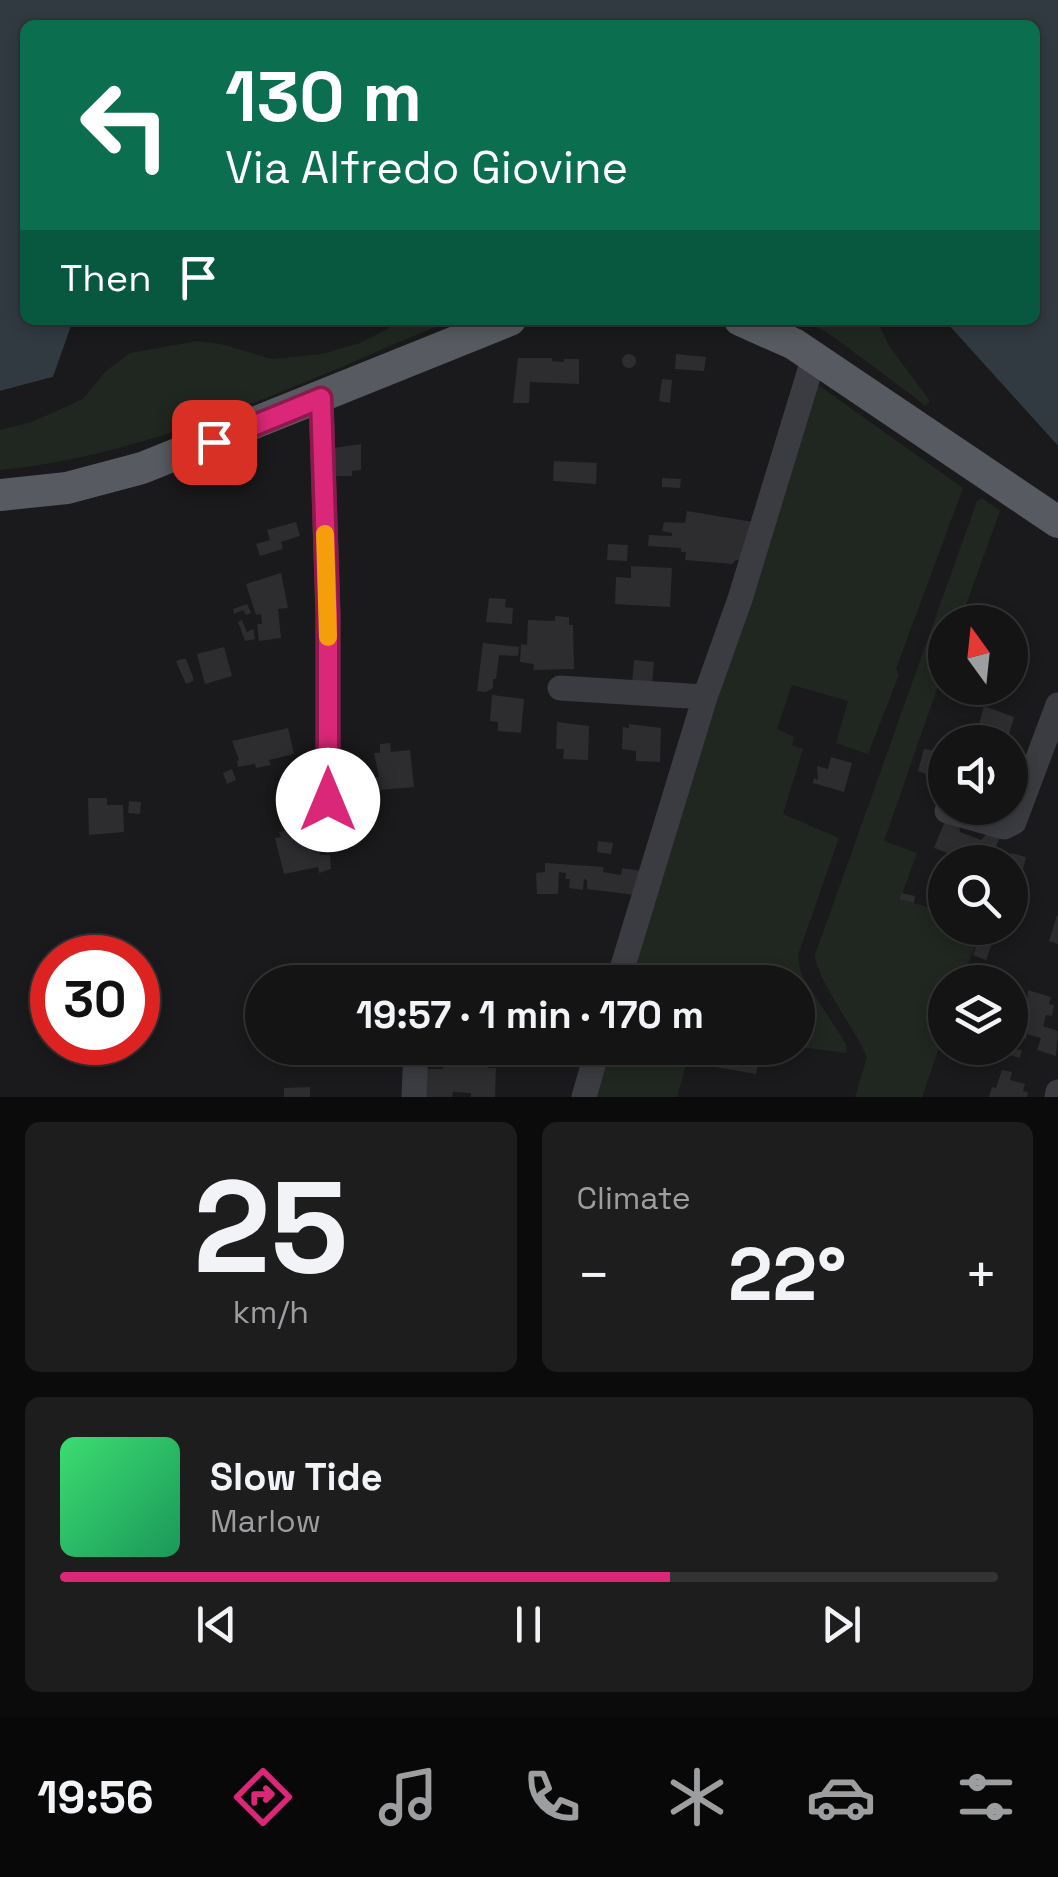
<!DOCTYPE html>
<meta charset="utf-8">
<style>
body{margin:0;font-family:"Space Grotesk",sans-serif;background:#1d1d1e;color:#f1f3f6;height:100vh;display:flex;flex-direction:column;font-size:38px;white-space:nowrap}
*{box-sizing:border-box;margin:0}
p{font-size:32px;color:#9d9ea0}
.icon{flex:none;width:55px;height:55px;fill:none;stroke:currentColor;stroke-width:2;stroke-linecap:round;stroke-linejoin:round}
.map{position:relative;height:1097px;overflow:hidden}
.side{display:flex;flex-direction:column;gap:25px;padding:25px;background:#0b0b0c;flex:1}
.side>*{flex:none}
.top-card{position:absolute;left:20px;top:20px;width:1020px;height:305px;border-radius:15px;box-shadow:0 5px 15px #0003,0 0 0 2px #333334;background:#0b6e4f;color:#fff;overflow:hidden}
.needle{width:65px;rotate:345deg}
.tools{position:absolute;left:928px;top:605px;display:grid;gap:20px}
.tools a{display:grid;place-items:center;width:100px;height:100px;border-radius:50%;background:#141415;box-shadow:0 5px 15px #0003,0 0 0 2px #333334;font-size:50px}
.speed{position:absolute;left:30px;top:935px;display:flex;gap:20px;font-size:50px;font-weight:700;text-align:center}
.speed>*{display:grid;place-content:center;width:130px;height:130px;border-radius:50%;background:#141415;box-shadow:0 5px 15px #0003,0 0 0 2px #333334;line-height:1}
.speed .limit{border:15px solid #d22;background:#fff;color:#111}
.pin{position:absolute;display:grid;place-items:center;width:85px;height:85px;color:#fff;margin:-42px;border-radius:20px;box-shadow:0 5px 15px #0006}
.me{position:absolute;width:110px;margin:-55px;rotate:0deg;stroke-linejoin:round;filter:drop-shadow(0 0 8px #0008)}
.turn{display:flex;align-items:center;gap:35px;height:210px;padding:0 40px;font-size:45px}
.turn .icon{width:130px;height:130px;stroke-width:2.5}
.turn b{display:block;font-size:70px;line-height:85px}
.then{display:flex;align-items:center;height:95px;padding:0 40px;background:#0003;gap:20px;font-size:38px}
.big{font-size:75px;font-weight:700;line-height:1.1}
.side .tile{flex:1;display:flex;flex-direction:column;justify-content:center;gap:15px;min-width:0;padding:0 35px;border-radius:15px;background:#1d1d1e}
.side .dial{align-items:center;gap:0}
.dial b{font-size:130px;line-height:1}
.song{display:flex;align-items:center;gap:30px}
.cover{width:120px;height:120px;border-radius:15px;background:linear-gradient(135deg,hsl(140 70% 55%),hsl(150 70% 35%))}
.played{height:10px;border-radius:5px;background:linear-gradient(90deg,#db2777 65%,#333334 65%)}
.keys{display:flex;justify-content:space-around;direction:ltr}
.heat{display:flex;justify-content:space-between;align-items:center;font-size:55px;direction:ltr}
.side .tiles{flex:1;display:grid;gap:25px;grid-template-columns:1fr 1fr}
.tile:last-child{grid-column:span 2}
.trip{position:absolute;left:245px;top:965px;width:570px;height:100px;border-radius:50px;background:#141415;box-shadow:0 5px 15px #0003,0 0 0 2px #333334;font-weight:700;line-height:100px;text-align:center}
.menu{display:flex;height:160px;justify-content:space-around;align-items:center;background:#080808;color:#9d9ea0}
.menu .icon{width:70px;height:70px}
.menu .current{color:#db2777}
.menu b{font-size:45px;color:#f1f3f6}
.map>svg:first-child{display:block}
.green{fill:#202720}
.water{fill:#303a40}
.pier{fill:#1a1a1c}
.building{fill:#2d2d30}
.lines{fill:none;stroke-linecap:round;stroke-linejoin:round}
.minor{stroke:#3b3c41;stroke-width:25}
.major{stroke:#575a60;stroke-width:32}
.route-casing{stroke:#8e194d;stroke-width:25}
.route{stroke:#db2777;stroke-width:18}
.slow{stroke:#f59e0b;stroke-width:18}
</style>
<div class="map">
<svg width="1058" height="1097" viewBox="0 0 1058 1097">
<rect width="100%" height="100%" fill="#1a1a1c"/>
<!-- green -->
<path class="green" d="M404,320H452C306,380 159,454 0,470V430L32,422L83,399L105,372L130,353L197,341L221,344L272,359L322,354L360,343Z
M804,320H877L889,346L930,401L926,406L831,335Z
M814,382L963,488L896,669L899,675L868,754L836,743L848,701L792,685L777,729L794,737L792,745L803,749L783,814L839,838L798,955L801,974L846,1044L847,1053L798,1047V982H623Z
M982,498L1000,511L960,622H945V666L884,841L917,853L900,900L945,911V928H982L961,982H945V1030L922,1097H855L867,1057C856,1031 815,976 815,955L977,501Z
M612,1048H691L677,1097H596Z"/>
<!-- water -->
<path class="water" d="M0,0H1058V446L944,320H1035V25H25V320H73L74,323L53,377L0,391Z"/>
<!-- pier -->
<path class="pier" d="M73,320H78L79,325L57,380L0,396V391L53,377Z
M939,320H944L1058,446V451Z"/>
<!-- building -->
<path class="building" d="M622 361a7 7 0 1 1 14 0a7 7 0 1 1-14 0Z
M676,354L706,357L704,371L675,369Z
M518,358H552V361L564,362V359H579V384L530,382L529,403H513Z
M662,379L672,380L670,403L659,401Z
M361,444V470L352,471V476H334V448Z
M554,461L597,463L596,484L553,481Z
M662,478L681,479L680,488L662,487Z
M687,511L753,522L741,560H736L732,564L685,560L686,552H681V548L648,546L649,535L672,536V533L662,531L664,522L685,523Z
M296,522L300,536L281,542L283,549L260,556L256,544L270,540L267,530Z
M608,544L628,545L627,561L607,560Z
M631,566L672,568L670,607L615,604L616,577L631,578Z
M281,573L288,608L278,609L281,638L259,641L257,624H262L261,614L256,615L246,584Z
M489,598L506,599L505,607L513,608L512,624L486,622Z
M247,604L251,613L246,615L243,610L234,614L233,609Z
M555,616L569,617V625H573L574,669L533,670L534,664L520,662L521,644L527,645L528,620L555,621Z
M242,620L247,632L253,629L255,639L245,641L238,622Z
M483,643L519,647L518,656L499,655L496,679H493V688L486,692L477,691Z
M224,647L232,676L205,684L197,654Z
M182,659H186L193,677V681L186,684L176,661Z
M634,660L654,662L652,686L632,684Z
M492,695L524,699L521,733L498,731V722L490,721Z
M984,706L1014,717L1007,742H974Z
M557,722L589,726L588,760L563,759L564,749H556Z
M629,724L661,728L660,762L636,761V751L622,749L623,727L629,728Z
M288,728L294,754L269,760L271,765L256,768L255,764L238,767L237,761L239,760L232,741Z
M390,743L391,752L410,750L414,787L357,792L356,779L379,777L374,753H380V744Z
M924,749L942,752V765L933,762L929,775L918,771Z
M831,757L852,763L844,792L813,783L814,778L818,780L817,766L828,769Z
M232,769L236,780L227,784L223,773Z
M88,798H107V805H123L124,832L89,835Z
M129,801L141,802L140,814L128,813Z
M947,816L959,821L960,832L981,840L988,832L1000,837L990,862H973L934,848Z
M306,828L307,831L313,830L320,855H330L331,869L319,873L318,867L284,874L275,838L281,837L279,832L288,830L289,835L295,834L294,830Z
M598,841L613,843L611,854L597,852Z
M1011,853L1026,857L1022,873L1010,870Z
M545,863L604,867L603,872L621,875L622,868L642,871L635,895L587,889V880L584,879L583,890L569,888L570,879H565L566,873L559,872L558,894H537L536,873L545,872Z
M1010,888L1029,894L1021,923L1010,920Z
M901,893L915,896L914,903L900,900Z
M1057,915L1058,916V944L1049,941Z
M980,936L993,941L986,960L973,955Z
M58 951a6 6 0 1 1 12 0a6 6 0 1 1-12 0Z
M544,970L596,972V982H553V979L543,978Z
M1028,990L1051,997L1049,1004L1054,1005L1052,1016L1046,1015L1043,1026L1058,1031L1056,1056L1037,1050L1041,1038L1027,1034L1026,1039L1014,1036L1019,1018L1024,1019L1026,1014Z
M447,1048L488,1049V1068H496L495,1097H471V1093L453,1092L452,1097H418L427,1069H443V1063L446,1064Z
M707,1048H742L740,1060L758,1063L756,1074L704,1065Z
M1000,1048L1022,1050L1020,1058L999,1052Z
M1002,1070L1012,1072L1010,1080L1025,1084L1023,1091L1028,1092L1027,1097H989L992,1087L996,1088Z
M310,1087V1097H284V1088Z"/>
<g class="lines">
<!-- minor -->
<path class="minor" d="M321,398L328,615V800
M560,688L705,697L740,599L814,357
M947,811L1004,827L1014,822L1058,705
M618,982L705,697
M414,1097L416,1048
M584,1097L598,1048
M1057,1097L1058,1092"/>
<!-- major -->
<path class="major" d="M740,320L794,344L1058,522
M0,495L67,488L142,468L510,320"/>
</g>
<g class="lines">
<defs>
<path id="route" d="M214,442L321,398L328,615V800"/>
</defs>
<!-- route casing -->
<use href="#route" class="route-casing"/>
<!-- route -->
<use href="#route" class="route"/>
<!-- slow -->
<path class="slow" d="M325,534L328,637"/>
</g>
</svg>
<div class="tools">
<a><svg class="needle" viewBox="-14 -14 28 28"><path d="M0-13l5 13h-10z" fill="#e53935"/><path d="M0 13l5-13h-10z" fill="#9d9ea0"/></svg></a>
<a><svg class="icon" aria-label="sound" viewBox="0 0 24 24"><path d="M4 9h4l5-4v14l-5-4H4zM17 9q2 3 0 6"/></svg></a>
<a><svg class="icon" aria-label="search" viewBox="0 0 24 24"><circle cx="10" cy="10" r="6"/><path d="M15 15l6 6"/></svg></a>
<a><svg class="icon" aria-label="layers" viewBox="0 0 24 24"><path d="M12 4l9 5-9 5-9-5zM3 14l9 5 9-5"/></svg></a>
</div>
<div class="speed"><div class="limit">30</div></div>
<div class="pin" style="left:214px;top:442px;background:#d93025"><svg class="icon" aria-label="arrive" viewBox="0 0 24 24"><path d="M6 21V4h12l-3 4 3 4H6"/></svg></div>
<svg class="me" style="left:328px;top:800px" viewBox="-20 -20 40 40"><circle r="19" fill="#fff"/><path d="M0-13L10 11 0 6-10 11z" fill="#db2777"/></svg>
<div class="trip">19:57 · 1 min · 170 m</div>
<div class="top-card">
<div class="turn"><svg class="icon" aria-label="left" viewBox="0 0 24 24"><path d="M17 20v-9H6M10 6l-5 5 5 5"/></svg><div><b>130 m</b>Via Alfredo Giovine</div></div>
<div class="then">Then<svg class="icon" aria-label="arrive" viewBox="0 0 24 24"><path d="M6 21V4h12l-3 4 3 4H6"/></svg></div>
</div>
</div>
<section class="side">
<div class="tiles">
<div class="tile dial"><b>25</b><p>km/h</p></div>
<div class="tile"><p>Climate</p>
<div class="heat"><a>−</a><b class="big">22°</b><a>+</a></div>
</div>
<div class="tile">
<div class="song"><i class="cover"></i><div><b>Slow Tide</b><p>Marlow</p></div></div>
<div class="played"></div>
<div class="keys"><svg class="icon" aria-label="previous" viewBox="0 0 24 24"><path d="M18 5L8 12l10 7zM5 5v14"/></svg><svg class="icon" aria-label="pause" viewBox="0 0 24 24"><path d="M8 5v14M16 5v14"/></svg><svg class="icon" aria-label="next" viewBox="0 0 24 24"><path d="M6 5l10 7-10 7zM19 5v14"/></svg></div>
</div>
</div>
</section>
<nav class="menu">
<b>19:56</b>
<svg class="icon current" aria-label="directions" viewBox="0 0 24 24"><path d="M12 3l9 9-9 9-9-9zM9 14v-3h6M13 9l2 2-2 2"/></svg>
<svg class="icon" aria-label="music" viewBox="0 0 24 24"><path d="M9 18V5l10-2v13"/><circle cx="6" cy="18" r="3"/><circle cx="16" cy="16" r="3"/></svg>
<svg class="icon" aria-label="phone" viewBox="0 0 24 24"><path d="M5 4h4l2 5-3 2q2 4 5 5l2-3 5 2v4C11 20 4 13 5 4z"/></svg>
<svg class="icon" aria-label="climate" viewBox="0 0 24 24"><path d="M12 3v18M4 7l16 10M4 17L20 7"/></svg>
<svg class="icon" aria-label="car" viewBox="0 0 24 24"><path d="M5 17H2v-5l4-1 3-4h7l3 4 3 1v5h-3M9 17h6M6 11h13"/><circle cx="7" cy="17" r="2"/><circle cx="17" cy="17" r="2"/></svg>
<svg class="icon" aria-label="filters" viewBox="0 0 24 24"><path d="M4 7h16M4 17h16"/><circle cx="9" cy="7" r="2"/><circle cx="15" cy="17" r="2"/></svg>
</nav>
